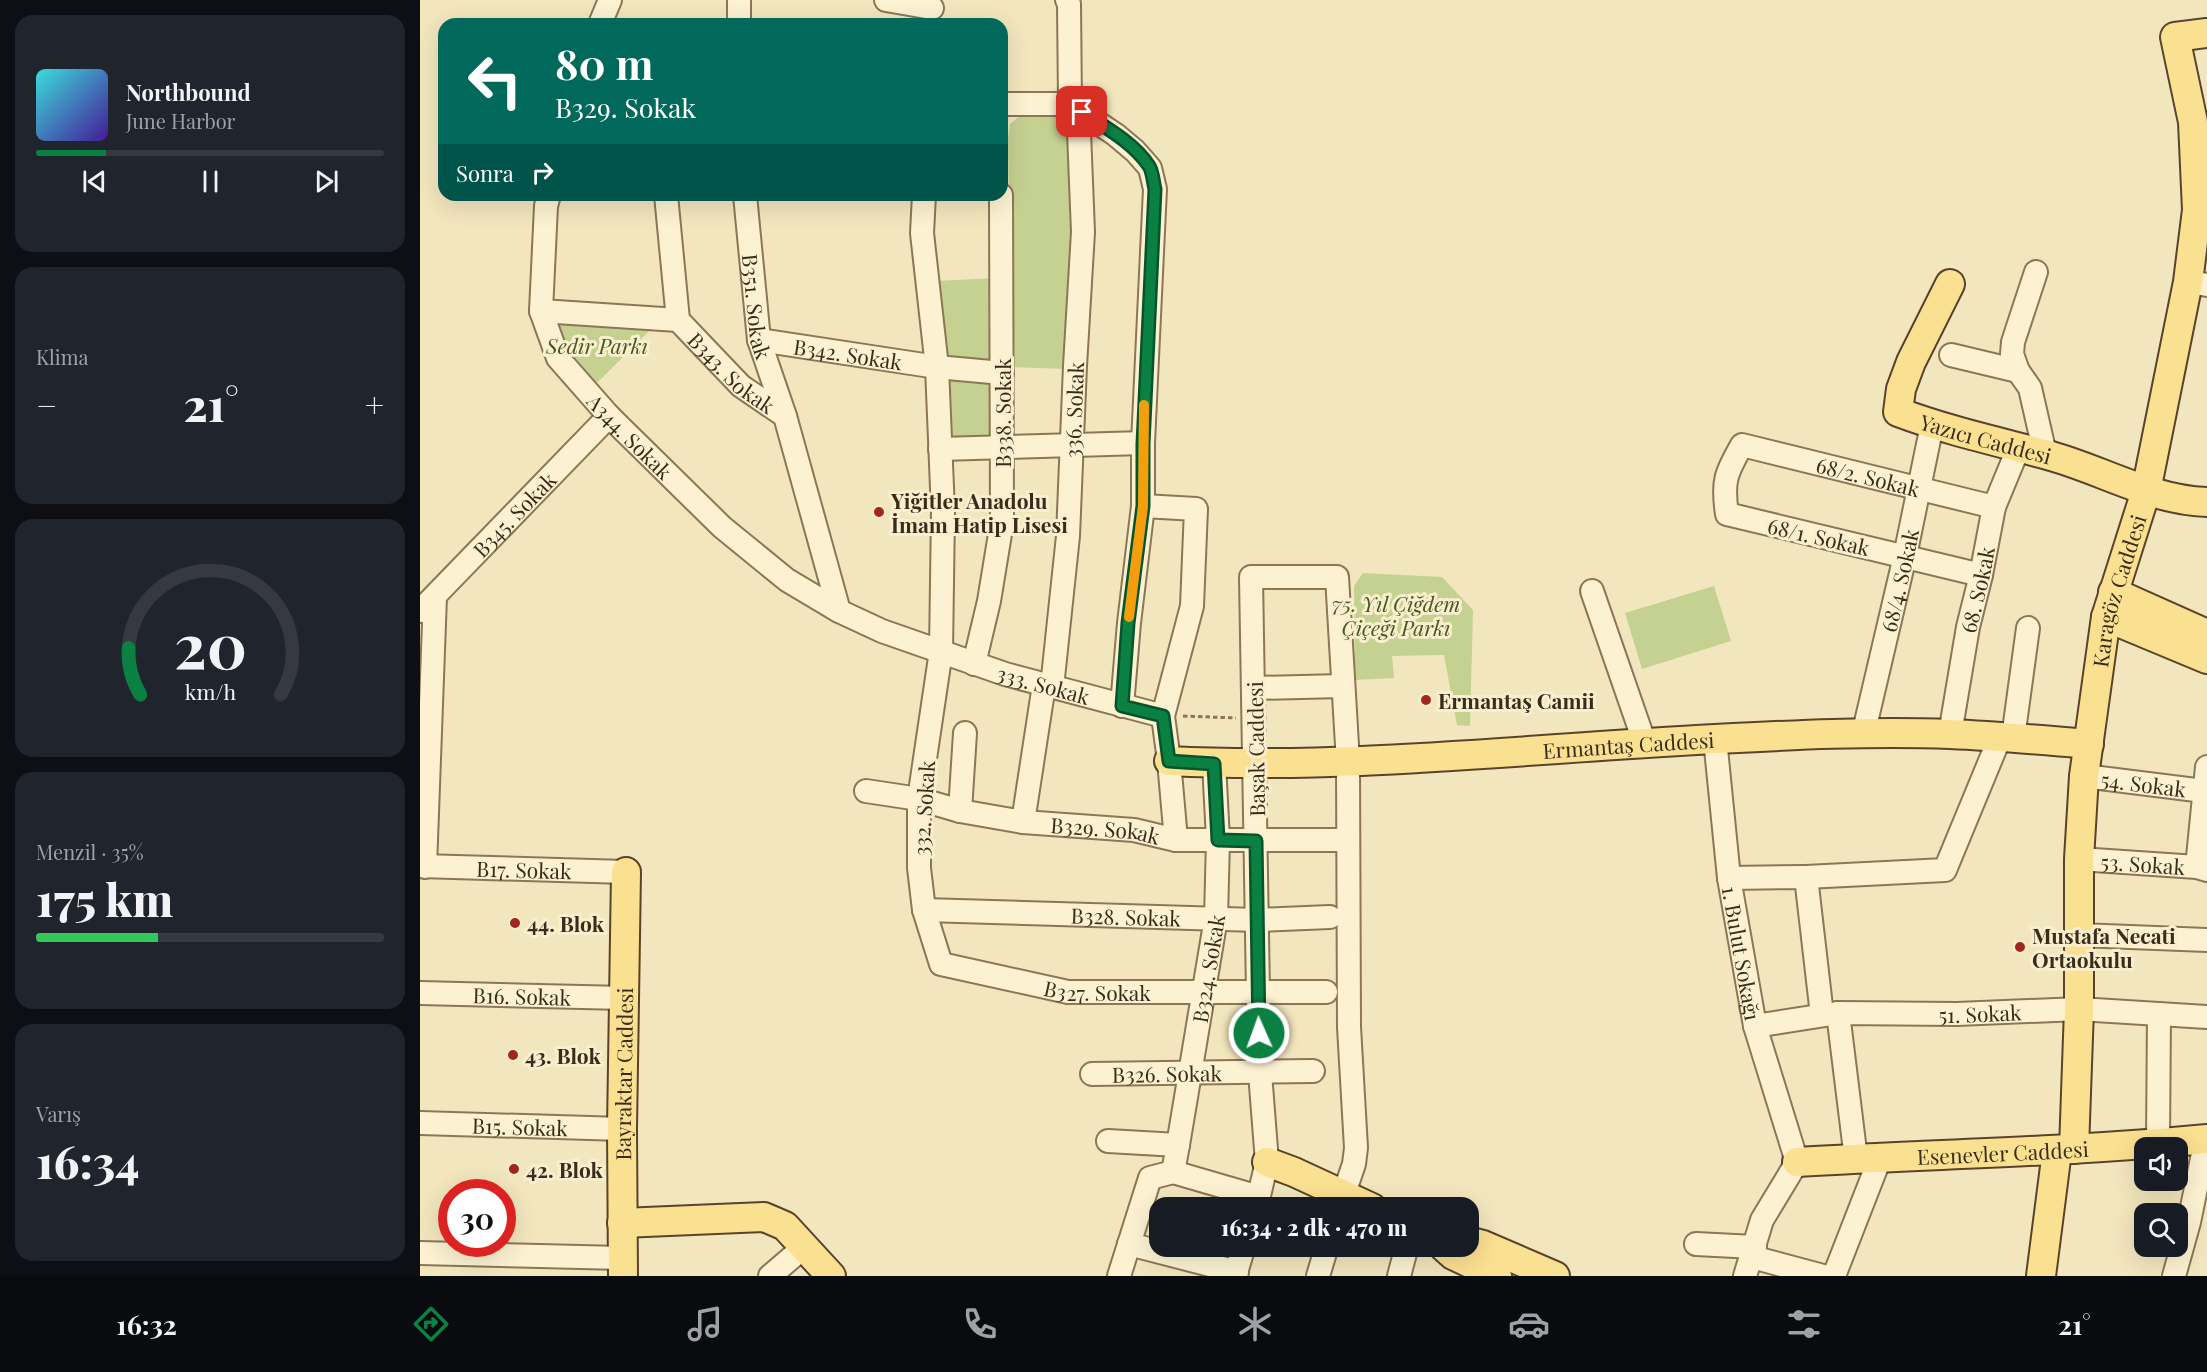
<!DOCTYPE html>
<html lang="tr">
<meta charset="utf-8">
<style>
body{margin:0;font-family:"Playfair Display",serif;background:#20242c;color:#f1f3f6;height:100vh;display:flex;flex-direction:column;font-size:22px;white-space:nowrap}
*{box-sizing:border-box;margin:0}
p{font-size:20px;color:#9ea1a6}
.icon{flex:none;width:33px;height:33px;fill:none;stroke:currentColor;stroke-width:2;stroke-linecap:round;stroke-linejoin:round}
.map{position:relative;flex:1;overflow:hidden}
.drawer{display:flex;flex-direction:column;gap:15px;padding:15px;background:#0d0f14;width:420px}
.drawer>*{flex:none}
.guide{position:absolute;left:18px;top:18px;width:570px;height:183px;border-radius:18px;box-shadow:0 6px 24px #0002;background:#00695c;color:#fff;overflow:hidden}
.controls{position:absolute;left:1714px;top:1137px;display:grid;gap:12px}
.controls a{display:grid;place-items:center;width:54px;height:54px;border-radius:12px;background:#171b24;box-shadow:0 6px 24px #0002;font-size:30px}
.speed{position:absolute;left:18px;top:1179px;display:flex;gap:12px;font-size:30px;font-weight:700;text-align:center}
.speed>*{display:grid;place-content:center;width:78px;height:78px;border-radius:50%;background:#171b24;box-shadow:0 6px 24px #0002;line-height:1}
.speed .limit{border:9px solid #d22;background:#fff;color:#111}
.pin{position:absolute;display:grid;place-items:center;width:51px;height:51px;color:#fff;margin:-26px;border-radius:12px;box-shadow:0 3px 9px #0006}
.me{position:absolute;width:66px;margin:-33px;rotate:358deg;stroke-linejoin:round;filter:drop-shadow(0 0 4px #0008)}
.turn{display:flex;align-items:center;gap:21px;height:126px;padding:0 18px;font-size:27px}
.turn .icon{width:78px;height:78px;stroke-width:2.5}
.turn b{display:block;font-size:42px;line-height:51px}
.then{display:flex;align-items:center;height:57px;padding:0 18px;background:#0003;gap:12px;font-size:22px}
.big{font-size:45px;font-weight:800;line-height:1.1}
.drawer .tile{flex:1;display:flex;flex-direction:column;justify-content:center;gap:9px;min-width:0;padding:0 21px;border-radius:18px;background:#20242c}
.drawer .dial{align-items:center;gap:0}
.dial svg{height:156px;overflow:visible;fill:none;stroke:#363941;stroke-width:7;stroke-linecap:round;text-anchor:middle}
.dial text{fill:#f1f3f6;stroke:none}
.song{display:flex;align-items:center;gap:18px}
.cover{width:72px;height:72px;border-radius:9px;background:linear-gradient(135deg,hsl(180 70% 55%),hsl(260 70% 35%))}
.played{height:6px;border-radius:3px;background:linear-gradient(90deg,#0b8043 20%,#363941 20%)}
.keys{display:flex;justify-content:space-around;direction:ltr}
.heat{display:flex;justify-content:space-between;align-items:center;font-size:33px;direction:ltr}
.charge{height:9px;border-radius:4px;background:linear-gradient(90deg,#34c759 35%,#363941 0)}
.trip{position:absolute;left:729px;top:1197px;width:330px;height:60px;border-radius:18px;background:#171b24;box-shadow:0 6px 24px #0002;font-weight:800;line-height:60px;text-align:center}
.tab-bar{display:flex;height:96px;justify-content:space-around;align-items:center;background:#090b0e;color:#9ea1a6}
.tab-bar .icon{width:42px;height:42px}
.tab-bar .active{color:#0b8043}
.tab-bar b{font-size:27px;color:#f1f3f6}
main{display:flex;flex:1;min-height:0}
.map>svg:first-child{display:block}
.green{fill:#c5d191}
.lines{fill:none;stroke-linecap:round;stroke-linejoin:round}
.minor-casing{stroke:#8c7655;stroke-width:26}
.major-casing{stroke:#59432a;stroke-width:32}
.path{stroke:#8c7655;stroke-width:3;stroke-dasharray:4.5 3;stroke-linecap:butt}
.minor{stroke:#fcf2d2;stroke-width:22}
.major{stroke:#fae091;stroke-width:28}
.route-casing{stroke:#07532c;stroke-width:15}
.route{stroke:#0b8043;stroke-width:10}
.slow{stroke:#f59e0b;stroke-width:10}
.poi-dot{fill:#a2261e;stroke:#f9efce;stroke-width:2}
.labels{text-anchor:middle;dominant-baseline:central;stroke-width:6;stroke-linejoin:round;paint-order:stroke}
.street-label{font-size:21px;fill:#3a2c1b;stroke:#f9efce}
.park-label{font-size:21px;font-style:italic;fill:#46591f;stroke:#f9efce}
.poi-label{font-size:21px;font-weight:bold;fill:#3a2c1b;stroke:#f9efce;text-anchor:start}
</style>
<main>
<section class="drawer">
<div class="tile">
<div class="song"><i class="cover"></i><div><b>Northbound</b><p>June Harbor</p></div></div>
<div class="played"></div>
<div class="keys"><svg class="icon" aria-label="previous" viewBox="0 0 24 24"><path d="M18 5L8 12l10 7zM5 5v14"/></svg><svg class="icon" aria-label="pause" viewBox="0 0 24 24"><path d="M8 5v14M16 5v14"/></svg><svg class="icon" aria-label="next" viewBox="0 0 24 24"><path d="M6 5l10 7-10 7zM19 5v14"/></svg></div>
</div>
<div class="tile"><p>Klima</p>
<div class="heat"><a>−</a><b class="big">21°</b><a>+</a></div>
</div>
<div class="tile dial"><svg viewBox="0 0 100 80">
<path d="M14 69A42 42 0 1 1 86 69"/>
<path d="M14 69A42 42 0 0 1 8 45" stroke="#0b8043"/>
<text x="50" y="56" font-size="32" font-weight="700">20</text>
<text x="50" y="72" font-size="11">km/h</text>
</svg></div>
<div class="tile"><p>Menzil · 35%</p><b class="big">175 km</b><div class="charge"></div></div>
<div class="tile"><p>Varış</p><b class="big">16:34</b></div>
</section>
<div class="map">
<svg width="1787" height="1276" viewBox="0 0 1787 1276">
<rect width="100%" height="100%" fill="#f2e6be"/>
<!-- green -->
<path class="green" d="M602,114L647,115L655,129L649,369L591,367L588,139L590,124Z
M577,278L573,364L534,362L524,350L516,281Z
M133,322L235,325L177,383L149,355Z
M528,376L574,380L571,441H530Z
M943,573L1022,577L1053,610L1050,726L1037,725L1024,655L972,656L974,678L935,680L934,586Z
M1294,586L1311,641L1222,669L1205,613Z"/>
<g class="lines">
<defs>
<g id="minor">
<path d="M319,0V24"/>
<path d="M466,0L512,8"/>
<path d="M180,24L190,0"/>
<path d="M582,104H650L696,135L715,151L730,168L735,189L723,443V506L709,623L702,706"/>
<path id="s1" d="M129,195L126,206L121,311L138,358L189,416L302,527L367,580L419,611L462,631L585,674L743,716"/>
<path id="s2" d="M246,195L258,320L321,386L365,416L419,611"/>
<path id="s3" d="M325,195L339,340L365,416"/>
<path id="s4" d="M504,195L502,233L517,367L523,512L521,651L499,799V868L504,910L521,964L648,992H906"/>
<path d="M1768,282L1787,285"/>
<path d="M121,311L258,320"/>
<path id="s5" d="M339,340L517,367L582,373"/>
<path d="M1531,355L1598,371L1610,388L1625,454"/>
<path d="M1598,371L1592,354L1593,342L1616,272"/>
<path d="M520,449L723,443"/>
<path d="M723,506L776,509L772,606L743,716L749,761L756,840"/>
<path id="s6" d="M1561,575L1307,514C1302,481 1306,473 1322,445L1574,507"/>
<path d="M1172,591L1225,744"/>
<path id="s7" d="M0,611L189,416"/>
<path d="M554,664L569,601L582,522L581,195"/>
<path id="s8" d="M632,687L648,536L655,366L663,232L659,132L650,104L649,4L647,0"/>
<path d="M834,688L923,686"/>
<path id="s9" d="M1530,734L1548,627L1561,575L1574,507L1598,449"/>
<path id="s10" d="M1443,735L1485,556L1512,425"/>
<path d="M1593,738L1608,628"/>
<path id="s11" d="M1295,739L1309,878L1335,1026L1377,1162L1342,1220L1325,1276"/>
<path id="s12" d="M1664,776L1784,791"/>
<path id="s13" d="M446,791L499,799L540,811L603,822L714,830L756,840H928"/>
<path d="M540,811L545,733"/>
<path d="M603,822L624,685"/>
<path id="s14" d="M1659,859L1777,867L1787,870"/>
<path id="s15" d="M0,866L206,872"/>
<path d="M5,867L15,596"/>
<path d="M1777,867L1787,767"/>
<path d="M1386,877L1525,870L1580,737"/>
<path d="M1309,878L1386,877L1402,1015"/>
<path id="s16" d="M504,910L837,920L910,917"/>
<path d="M1659,935L1787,940"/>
<path id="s17" d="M0,993L204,998"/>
<path d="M1418,1013L1436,1159"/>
<path id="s18" d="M1335,1026L1418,1013L1537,1014L1659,1009L1787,1017"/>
<path id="s19" d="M672,1074L893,1071"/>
<path id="s20" d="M0,1123L202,1129"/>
<path d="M688,1141L758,1145"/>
<path d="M1738,1142L1739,1014"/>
<path d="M753,1172L839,1197"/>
<path d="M836,1208L847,1162L840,1073L838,993L831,577H917L928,762L929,1027L936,1148L934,1164L919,1208"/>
<path d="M709,1244L817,1272"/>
<path d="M1276,1244L1335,1247"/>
<path d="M0,1253L202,1258"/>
<path d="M1332,1257L1403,1276"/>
<path d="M350,1276L384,1247"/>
<path id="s21" d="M699,1276L730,1178L753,1172L758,1145L796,918L798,840L794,763"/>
<path d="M815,1276L824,1246"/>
<path d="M898,1276L907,1246"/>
<path d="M979,1276L987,1246"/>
<path d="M1414,1276L1460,1158"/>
<path d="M1754,1276L1769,1222L1786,1139"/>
</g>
<g id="major">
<path id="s22" d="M1530,284L1491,362L1481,389L1478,412C1526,430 1575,441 1624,454C1679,468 1729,500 1787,502"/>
<path d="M1693,592L1787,634"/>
<path d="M1686,617L1787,659"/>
<path id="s23" d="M749,761C931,770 1113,748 1295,739C1373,735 1452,731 1530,734C1577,736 1623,740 1669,744"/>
<path id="s24" d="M1654,1149L1659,1009V859L1664,776L1686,617L1726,491L1768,282L1777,210L1773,122L1755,37L1787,33"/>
<path d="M847,1162L874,1172L952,1208"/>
<path id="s25" d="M1377,1162C1514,1154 1651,1152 1787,1139"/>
<path d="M202,1223L344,1217L365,1226L411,1276"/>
<path d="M1048,1241L1063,1245L1135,1276"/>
<path d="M1023,1246L1033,1255L1077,1276"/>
<path id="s26" d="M203,1276L202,1129L206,872"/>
<path d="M1621,1276L1637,1151"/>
</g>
</defs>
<!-- minor casing -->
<use href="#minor" class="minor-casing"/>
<!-- major casing -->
<use href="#major" class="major-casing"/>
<!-- path -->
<path class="path" d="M763,716L816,718"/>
<!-- minor -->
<use href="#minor" class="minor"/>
<!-- major -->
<use href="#major" class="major"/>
</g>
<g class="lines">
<defs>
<path id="route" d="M662,112C685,127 714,143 729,166C733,172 733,182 735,189L723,444V506L708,623L702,706L743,716L749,761L794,764L798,840L836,841L839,1033"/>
</defs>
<!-- route casing -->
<use href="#route" class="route-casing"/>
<!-- route -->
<use href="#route" class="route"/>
<!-- slow -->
<path class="slow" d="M709,617L723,506L724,405"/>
</g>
<!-- markers -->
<g class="poi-dot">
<circle cx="459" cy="512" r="6"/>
<circle cx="1006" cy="700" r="6"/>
<circle cx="95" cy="923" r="6"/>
<circle cx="1600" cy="947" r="6"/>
<circle cx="93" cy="1055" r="6"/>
<circle cx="94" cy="1169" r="6"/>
</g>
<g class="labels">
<!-- street labels -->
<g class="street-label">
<text stroke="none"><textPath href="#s3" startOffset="112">B351. Sokak</textPath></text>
<text stroke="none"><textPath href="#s5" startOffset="90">B342. Sokak</textPath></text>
<text stroke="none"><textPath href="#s2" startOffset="201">B343. Sokak</textPath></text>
<text stroke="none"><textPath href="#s8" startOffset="278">336. Sokak</textPath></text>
<text transform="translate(582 413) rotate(-90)">B338. Sokak</text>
<text stroke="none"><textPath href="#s1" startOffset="273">A344. Sokak</textPath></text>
<text stroke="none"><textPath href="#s22" startOffset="231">Yazıcı Caddesi</textPath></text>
<text stroke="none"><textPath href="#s6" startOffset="464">68/2. Sokak</textPath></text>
<text stroke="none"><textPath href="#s7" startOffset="135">B345. Sokak</textPath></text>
<text transform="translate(1399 536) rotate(13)">68/1. Sokak</text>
<text stroke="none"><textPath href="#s10" startOffset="159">68/4. Sokak</textPath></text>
<text stroke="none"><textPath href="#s9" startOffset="147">68. Sokak</textPath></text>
<text stroke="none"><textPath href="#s24" startOffset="562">Karagöz Caddesi</textPath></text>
<text stroke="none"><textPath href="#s1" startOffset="764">333. Sokak</textPath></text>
<text stroke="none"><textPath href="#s23" startOffset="460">Ermantaş Caddesi</textPath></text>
<text transform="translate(835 749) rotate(-91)">Başak Caddesi</text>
<text stroke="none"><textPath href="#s12" startOffset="60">54. Sokak</textPath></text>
<text transform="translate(503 808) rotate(-86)">332. Sokak</text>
<text stroke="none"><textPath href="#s13" startOffset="243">B329. Sokak</textPath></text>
<text stroke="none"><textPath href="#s14" startOffset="64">53. Sokak</textPath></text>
<text stroke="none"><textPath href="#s15" startOffset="104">B17. Sokak</textPath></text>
<text stroke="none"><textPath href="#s16" startOffset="202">B328. Sokak</textPath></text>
<text stroke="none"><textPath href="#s11" startOffset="216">1. Bulut Sokağı</textPath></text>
<text stroke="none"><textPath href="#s21" startOffset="333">B324. Sokak</textPath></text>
<text stroke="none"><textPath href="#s4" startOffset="934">B327. Sokak</textPath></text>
<text stroke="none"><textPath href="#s17" startOffset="102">B16. Sokak</textPath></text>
<text stroke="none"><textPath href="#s18" startOffset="226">51. Sokak</textPath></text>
<text stroke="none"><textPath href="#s19" startOffset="75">B326. Sokak</textPath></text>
<text stroke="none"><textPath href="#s26" startOffset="202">Bayraktar Caddesi</textPath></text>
<text stroke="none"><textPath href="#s20" startOffset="100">B15. Sokak</textPath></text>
<text stroke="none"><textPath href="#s25" startOffset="206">Esenevler Caddesi</textPath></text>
</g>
<!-- park labels -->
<g class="park-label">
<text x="177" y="345">Sedir Parkı</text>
<text x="976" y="603">75. Yıl Çiğdem<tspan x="976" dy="24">Çiçeği Parkı</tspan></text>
</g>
<!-- poi labels -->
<g class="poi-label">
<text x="471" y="500">Yiğitler Anadolu<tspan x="471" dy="24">İmam Hatip Lisesi</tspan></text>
<text x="1018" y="700">Ermantaş Camii</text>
<text x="107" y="923">44. Blok</text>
<text x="1612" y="935">Mustafa Necati<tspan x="1612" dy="24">Ortaokulu</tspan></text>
<text x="105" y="1055">43. Blok</text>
<text x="106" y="1169">42. Blok</text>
</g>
</g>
</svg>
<div class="controls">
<a><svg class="icon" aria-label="sound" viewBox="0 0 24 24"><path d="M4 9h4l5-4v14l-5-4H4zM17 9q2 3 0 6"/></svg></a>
<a><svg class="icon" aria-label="search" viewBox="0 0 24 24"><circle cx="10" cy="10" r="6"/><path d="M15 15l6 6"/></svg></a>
</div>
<div class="speed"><div class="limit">30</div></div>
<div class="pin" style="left:662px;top:112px;background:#d93025"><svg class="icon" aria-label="arrive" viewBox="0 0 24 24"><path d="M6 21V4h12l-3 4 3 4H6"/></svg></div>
<svg class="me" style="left:839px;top:1033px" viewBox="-20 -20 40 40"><circle r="17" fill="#0b8043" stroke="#fff" stroke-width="3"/><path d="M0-11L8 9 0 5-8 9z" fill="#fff"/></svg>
<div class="trip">16:34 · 2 dk · 470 m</div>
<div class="guide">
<div class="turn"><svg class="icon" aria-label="left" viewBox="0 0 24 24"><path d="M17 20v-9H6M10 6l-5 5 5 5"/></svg><div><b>80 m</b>B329. Sokak</div></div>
<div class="then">Sonra<svg class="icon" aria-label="right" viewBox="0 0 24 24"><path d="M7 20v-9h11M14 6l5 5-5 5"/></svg></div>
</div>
</div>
</main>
<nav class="tab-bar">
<b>16:32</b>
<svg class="icon active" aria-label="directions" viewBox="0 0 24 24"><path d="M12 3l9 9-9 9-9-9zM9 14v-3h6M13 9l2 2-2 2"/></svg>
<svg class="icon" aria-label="music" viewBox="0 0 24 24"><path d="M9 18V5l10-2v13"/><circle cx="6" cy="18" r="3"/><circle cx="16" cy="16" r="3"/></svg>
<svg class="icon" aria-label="phone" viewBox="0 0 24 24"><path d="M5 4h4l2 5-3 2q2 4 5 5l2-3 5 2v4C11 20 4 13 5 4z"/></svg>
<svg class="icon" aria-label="climate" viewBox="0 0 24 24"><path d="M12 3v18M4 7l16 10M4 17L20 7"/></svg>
<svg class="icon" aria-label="car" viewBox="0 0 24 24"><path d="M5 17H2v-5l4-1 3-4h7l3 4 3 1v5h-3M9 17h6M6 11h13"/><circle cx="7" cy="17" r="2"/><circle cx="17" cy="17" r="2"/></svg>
<svg class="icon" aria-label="filters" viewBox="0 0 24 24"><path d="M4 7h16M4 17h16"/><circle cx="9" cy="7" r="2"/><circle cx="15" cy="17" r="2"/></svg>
<b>21°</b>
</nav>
